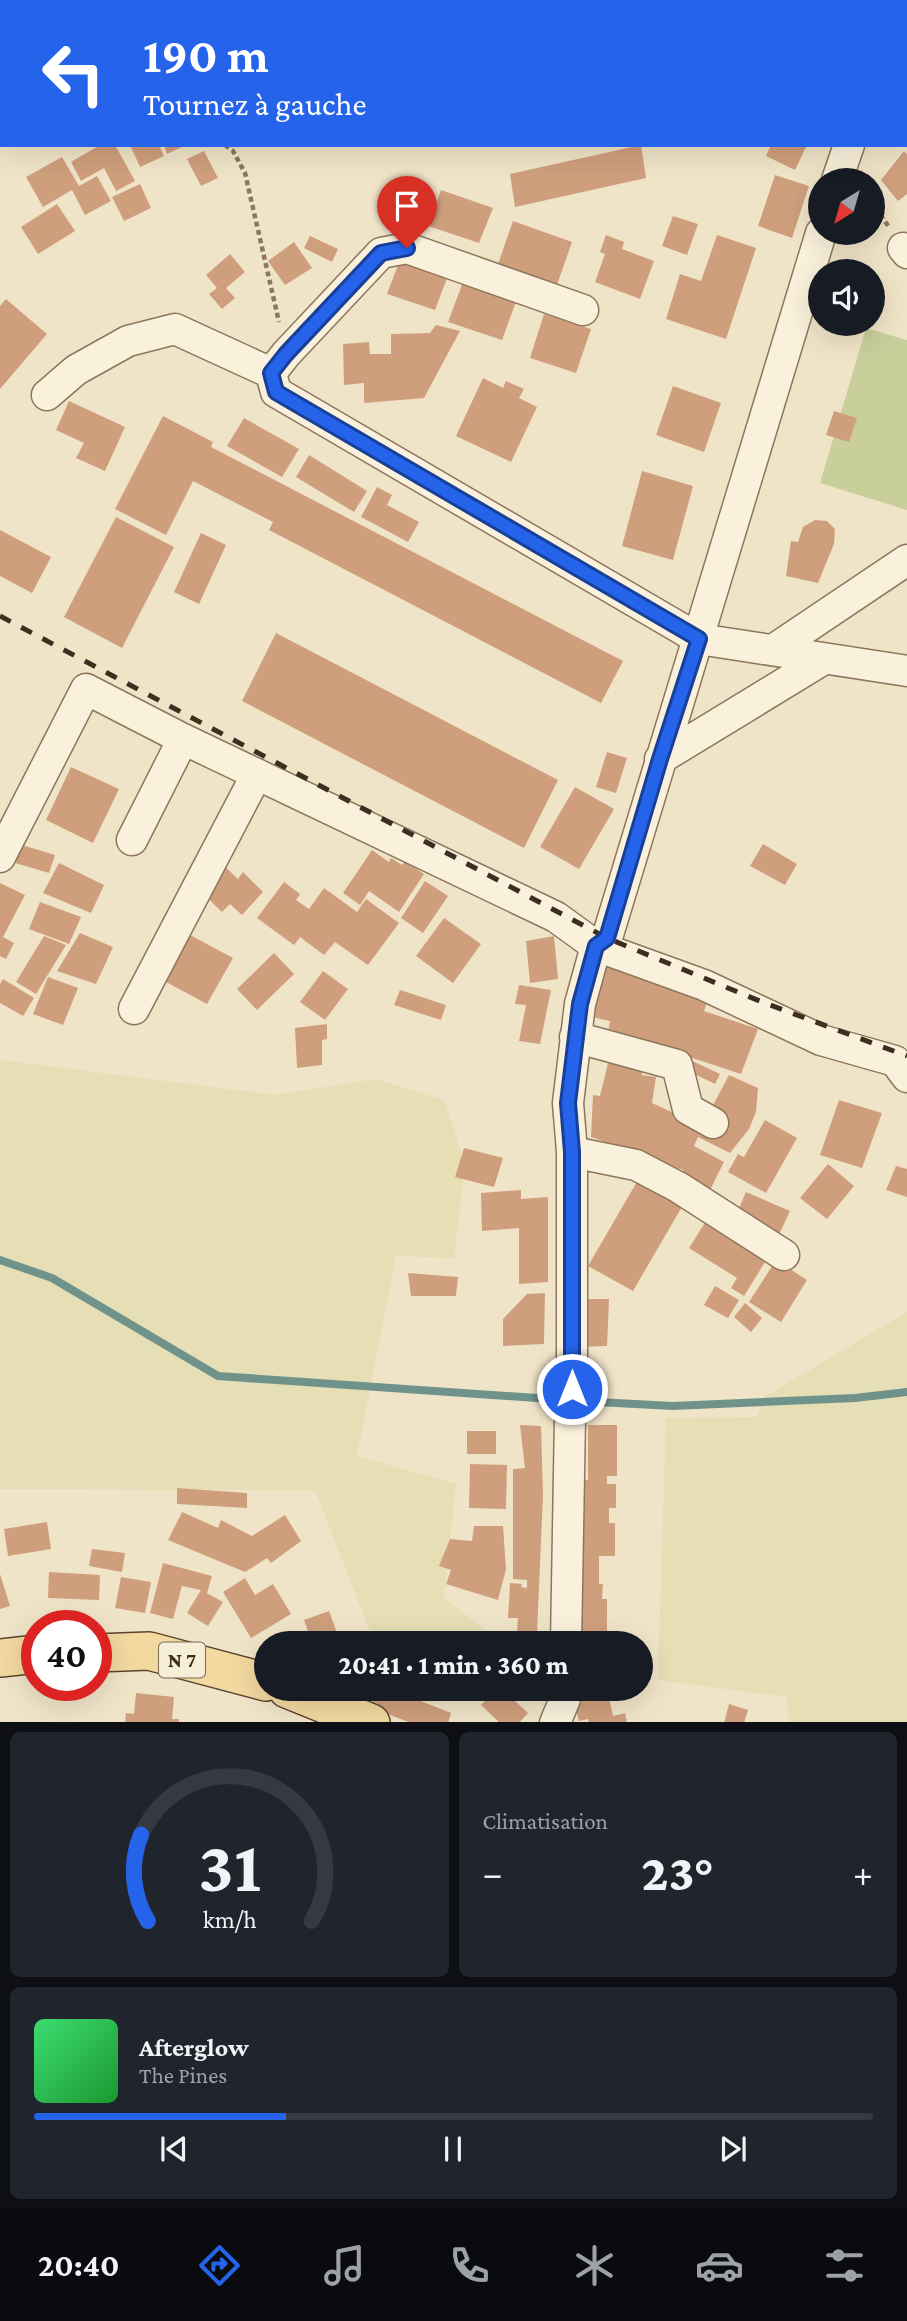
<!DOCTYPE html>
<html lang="fr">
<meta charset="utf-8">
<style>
body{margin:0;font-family:"Crimson Pro",serif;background:#20242c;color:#f1f3f6;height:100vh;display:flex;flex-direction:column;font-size:26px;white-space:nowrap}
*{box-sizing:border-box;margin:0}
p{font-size:23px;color:#9ea1a6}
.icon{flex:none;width:38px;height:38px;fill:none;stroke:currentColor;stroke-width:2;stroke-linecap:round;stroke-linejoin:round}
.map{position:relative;height:1722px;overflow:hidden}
.drawer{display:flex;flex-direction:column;gap:10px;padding:10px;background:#0d0f14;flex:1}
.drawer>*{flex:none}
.guide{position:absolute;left:0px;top:0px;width:908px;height:147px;box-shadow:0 7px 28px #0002;background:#2563eb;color:#fff;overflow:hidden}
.needle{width:46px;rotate:217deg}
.tools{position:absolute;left:808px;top:168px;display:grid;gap:14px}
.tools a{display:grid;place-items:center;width:77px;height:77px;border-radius:50%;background:#171b24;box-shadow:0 7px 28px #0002;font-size:35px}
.speed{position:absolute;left:21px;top:1610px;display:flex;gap:14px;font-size:35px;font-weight:700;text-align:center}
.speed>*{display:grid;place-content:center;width:91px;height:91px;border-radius:50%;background:#171b24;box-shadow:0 7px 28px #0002;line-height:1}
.speed .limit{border:10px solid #d22;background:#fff;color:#111}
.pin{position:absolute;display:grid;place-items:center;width:60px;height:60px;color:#fff;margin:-72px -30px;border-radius:50% 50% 50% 0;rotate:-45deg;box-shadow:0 0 7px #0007}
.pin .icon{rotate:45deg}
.me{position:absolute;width:77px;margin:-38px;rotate:0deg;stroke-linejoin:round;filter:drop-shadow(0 0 5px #0008)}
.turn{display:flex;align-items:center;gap:24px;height:147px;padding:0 28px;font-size:32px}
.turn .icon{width:91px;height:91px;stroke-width:2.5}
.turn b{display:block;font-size:49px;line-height:60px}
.big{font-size:52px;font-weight:800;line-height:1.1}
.drawer .card{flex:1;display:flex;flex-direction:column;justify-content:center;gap:10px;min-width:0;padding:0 24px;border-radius:10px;background:#20242c}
.drawer .dial{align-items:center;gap:0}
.dial svg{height:182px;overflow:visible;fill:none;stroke:#363941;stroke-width:7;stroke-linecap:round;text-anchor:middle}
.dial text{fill:#f1f3f6;stroke:none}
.song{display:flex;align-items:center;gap:21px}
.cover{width:84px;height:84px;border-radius:10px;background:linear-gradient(135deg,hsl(140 70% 55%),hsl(130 70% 35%))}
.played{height:7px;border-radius:4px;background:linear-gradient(90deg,#2563eb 30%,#363941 30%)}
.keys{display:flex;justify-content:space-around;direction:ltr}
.heat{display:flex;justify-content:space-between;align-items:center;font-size:38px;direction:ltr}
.drawer .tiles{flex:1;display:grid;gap:10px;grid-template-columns:1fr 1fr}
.card:last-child{grid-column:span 2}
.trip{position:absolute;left:254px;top:1631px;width:399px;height:70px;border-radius:35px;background:#171b24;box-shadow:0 7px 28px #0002;font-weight:800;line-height:70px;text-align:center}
.tabs{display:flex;height:112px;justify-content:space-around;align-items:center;background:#090b0e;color:#9ea1a6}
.tabs .icon{width:49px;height:49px}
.tabs .selected{color:#2563eb}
.tabs b{font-size:32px;color:#f1f3f6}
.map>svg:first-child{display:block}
.farmland{fill:#e6deb5}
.green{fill:#c9cf9b}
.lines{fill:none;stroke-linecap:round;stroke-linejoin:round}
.stream{stroke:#6f938a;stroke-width:8}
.building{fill:#cf9f7d}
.minor-casing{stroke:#8d765c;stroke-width:33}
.major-casing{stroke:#5b4430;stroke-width:40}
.path{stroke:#8d765c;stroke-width:4.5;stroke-dasharray:5 3.5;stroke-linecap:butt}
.minor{stroke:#faf1dc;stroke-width:30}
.major{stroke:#f3d9a0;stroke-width:37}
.rail{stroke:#3d2e20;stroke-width:5;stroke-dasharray:12 12;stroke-linecap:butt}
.route-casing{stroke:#184099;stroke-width:18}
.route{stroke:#2563eb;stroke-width:12}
.labels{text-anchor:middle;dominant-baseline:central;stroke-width:7;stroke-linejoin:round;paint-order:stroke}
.shield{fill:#f7eed8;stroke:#756857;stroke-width:2}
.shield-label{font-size:21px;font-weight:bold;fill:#3d2e20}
</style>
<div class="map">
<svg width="907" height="1723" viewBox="0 0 907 1723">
<rect width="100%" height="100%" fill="#f0e4c8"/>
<!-- farmland -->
<path class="farmland" d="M0,1060L275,1095L375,1079L444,1100L465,1164L454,1258L396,1256L357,1456L456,1484L444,1598L492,1635L491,1643H395L369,1629L315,1490L0,1489Z
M907,1312V1722H789L787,1697L658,1680L666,1418L757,1417L764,1397Z"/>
<!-- green -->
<path class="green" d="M866,328L907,340V510L820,483Z"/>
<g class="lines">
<!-- stream -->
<path class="stream" d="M0,1260L52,1278L218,1376L565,1400
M578,1401L673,1406L855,1398L907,1392"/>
</g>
<!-- building -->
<path class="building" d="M100,145H115L135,181L116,191L104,168L81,181L71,162Z
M130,145H159L164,156L140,167Z
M164,145H186L167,154Z
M641,145L646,178L515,207L510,174Z
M771,145H807L795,170L766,156Z
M204,151L218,178L201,186L187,159Z
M904,151L907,154V194L898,201L881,180Z
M62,157L79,186L97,176L111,201L85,215L72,190L43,207L26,177Z
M775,175L809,186L792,238L758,226Z
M140,184L151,208L124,221L112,197Z
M441,190L493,208L479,243L428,226Z
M57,204L75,231L38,254L21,227Z
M673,216L698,224L687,255L662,246Z
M513,221L572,242L557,285L498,264Z
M606,235L624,242L622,249L654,261L640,299L595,282L605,254L600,252Z
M717,235L756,248L726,339L666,319L680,274L701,281Z
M310,236L338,249L332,262L304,248Z
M294,242L312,268L285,285L268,261Z
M230,254L245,272L226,288L235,298L222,309L209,294L217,288L206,275Z
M401,257L449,273L435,310L387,294Z
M463,282L517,299L502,340L448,322Z
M6,299L47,334L0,389V306Z
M544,314L591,329L576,373L530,358Z
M436,325L460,331L424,398L364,403V383L344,385L343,344L369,342L370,354H391V334L430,333Z
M483,378L503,388L506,381L524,389L519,398L537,407L511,462L456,436Z
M673,386L721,403L704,452L656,435Z
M69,401L125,427L105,471L76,458L84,443L56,430Z
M834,411L857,418L849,442L826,435Z
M163,416L213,442L211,447L623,661L601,703L269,530L273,522L193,481L166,535L115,509Z
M244,418L299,449L282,477L227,446Z
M309,455L367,491L354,512L296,477Z
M642,471L693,486L673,560L622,546Z
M377,487L392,495L387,505L419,522L408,542L361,517Z
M116,517L174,547L122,648L64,617Z
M815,520L827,521L835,529L834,544L818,583L786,576L791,541L798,542L803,527Z
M0,530L51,557L32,593L0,576Z
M201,533L226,545L199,604L174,592Z
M276,633L558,780L524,848L242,701Z
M607,752L627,758L616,793L596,787Z
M71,767L119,789L93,843L46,820Z
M575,787L614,809L579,869L540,847Z
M12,842L55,855L49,873L5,860Z
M763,844L797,864L785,885L750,866Z
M372,850L389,862L391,858L402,865L405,861L424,874L399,912L369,891L360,905L343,893Z
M218,860L238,879L243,872L263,892L242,915L230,904L222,912L195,886Z
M59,863L104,885L91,913L43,893Z
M425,881L448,896L423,933L401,918Z
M284,882L300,894L296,900L309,909L324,888L357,912L366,899L399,923L368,965L335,942L324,955L300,937L294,945L257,918Z
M0,883L25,895L3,937L14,943L6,959L0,956Z
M40,902L81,917L69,944L29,929Z
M444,918L481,944L453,983L416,956Z
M177,928L233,958L207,1004L151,974Z
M80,933L113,947L96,984L57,971Z
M44,936L66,945L36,994L16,982Z
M554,936L558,979L530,983L526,941Z
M274,953L294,974L257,1010L237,989Z
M604,956L657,984L660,978L710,994L704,1011L758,1029L741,1074L671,1051L720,1074L715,1084L608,1032L610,1021L592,1017Z
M323,971L348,989L325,1020L300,1002Z
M48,977L78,988L63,1025L33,1014Z
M3,979L34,998L23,1016L0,1003V984Z
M519,985L551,990L540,1044L519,1041L526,1005L515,1004Z
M400,990L446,1005L441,1020L394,1005Z
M327,1024V1039L322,1040V1065L297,1068L295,1028Z
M609,1059L643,1063L642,1075L656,1077L652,1103L702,1126L729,1075L758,1088L756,1112L749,1129L730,1153L698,1137L694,1146L724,1162L710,1190L680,1177L683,1170L591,1137L593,1095L600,1096Z
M839,1100L882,1113L862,1168L820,1155Z
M765,1120L797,1138L766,1193L728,1172L738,1154L744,1157Z
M464,1148L503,1158L494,1187L455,1177Z
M828,1164L854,1186L827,1219L800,1198Z
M896,1166L907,1169V1197L886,1190Z
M638,1180L683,1205L633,1291L588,1266Z
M521,1190V1199L548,1197V1282L519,1284V1228L482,1231L481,1193Z
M746,1192L790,1211L778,1237L733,1222Z
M706,1221L767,1259L744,1296L731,1288L737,1278L689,1248Z
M776,1260L807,1280L781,1322L749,1302Z
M408,1273L458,1277L456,1296H411Z
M715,1286L739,1300L728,1318L704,1305Z
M545,1293L544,1344L503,1346V1319L527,1294Z
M577,1299H609L607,1346L575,1347Z
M745,1303L762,1318L751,1332L734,1317Z
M520,1425L541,1426L543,1495L537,1633L517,1632L518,1618H508L510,1583L522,1584L521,1587L527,1588V1580L513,1579V1469L525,1468Z
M588,1425H617V1476H607V1484H616V1508H609V1523H615V1556H599V1584H603L602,1599H607V1638H579L581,1480H588Z
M467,1431H496V1454H467Z
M470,1464L507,1465L506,1509L469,1508Z
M177,1488L247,1493V1508L177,1504Z
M182,1512L218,1528L221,1520L252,1536L285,1515L301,1541L271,1563L267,1558L245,1572L168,1540Z
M47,1522L51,1549L8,1556L4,1529Z
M474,1526H503L506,1569L498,1600L446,1584L451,1570L439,1566L450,1539L472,1541Z
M92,1549L125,1553L122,1572L89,1566Z
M163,1563L212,1576L207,1593L223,1602L208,1626L187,1613L201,1590L182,1586L173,1619L150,1613Z
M49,1572L100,1575L99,1600L48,1598Z
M0,1574L10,1606L0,1609Z
M121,1577L151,1582L145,1613L115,1608Z
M245,1578L255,1595L273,1584L291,1614L251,1638L223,1592Z
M329,1611L340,1641L334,1643H312L304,1620Z
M350,1631L369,1643H346L345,1638Z
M344,1689H367L360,1707L340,1698Z
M377,1689H390L451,1713L448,1723H411L370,1707Z
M497,1689H502L528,1713L519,1723H500L481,1705Z
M571,1689H607L613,1716L625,1713L627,1723H589L588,1719L579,1721Z
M136,1693L174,1697L172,1719H179V1723H125L126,1713L134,1714Z
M729,1704L748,1710L744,1723H724Z"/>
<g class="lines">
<defs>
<path id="minor" d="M64,2L65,0
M902,2L903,0
M0,58L2,57
M906,61H907
M837,180L849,145
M903,248L907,253
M583,310L407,248L381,253L286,354L271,373L276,392L699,639L907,671
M47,395L76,370L128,341L175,329L271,373
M773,650L907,560
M660,759L824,659
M132,840L183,739
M0,857L86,689L183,739L556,917L596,946L704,985L821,1040L895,1061L907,1077
M134,1009L257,774
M575,1037L677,1065L688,1109L713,1123
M572,1152L636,1165L678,1187L784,1255
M566,1643L570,1417L572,1389V1152L568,1103L580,1004L596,946L607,938L821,233
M555,1723L565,1699V1689"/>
<path id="major" d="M96,1653L149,1651L266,1682
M0,1658L37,1654
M287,1689L371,1723"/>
</defs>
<!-- minor casing -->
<use href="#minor" class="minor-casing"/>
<!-- major casing -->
<use href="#major" class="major-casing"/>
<!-- path -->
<path class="path" d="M165,0L166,2
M225,145L233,151L245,173L279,322
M873,211L879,213L889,227"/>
<!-- minor -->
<use href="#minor" class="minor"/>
<!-- major -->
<use href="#major" class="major"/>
<!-- rail -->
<path class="rail" d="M0,616L607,938L762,1002L907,1056"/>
</g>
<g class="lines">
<defs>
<path id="route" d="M407,248L381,253L286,354L271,373L276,392L699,639L660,759L607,938L596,946L580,1004L568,1103L572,1152V1389"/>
</defs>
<!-- route casing -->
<use href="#route" class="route-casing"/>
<!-- route -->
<use href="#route" class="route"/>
</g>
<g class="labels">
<!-- shield labels -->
<rect class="shield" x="159" y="1642.5" width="46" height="35" rx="5"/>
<g class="shield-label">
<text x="182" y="1660">N 7</text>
</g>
</g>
</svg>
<div class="tools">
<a><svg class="needle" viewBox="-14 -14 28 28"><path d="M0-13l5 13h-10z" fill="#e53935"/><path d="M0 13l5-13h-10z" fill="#9ea1a6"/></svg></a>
<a><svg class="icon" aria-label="sound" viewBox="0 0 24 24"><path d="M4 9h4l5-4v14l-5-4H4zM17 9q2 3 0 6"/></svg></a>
</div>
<div class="speed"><div class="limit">40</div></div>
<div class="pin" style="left:407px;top:248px;background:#d93025"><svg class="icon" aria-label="arrive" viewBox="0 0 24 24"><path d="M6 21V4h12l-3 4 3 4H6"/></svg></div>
<svg class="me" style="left:572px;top:1389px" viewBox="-20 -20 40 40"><circle r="17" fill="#2563eb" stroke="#fff" stroke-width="3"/><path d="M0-11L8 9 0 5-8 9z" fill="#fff"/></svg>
<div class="trip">20:41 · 1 min · 360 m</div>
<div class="guide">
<div class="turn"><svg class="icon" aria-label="left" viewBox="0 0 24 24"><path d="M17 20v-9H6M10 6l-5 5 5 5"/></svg><div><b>190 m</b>Tournez à gauche</div></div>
</div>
</div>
<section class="drawer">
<div class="tiles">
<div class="card dial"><svg viewBox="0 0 100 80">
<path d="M14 69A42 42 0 1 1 86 69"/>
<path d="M14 69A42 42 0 0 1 11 31" stroke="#2563eb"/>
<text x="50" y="56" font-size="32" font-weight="700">31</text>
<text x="50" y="72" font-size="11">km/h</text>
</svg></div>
<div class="card"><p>Climatisation</p>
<div class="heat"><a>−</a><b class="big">23°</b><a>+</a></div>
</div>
<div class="card">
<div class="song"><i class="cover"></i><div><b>Afterglow</b><p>The Pines</p></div></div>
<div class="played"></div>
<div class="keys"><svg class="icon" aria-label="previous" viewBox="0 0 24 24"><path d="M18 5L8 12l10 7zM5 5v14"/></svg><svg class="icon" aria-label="pause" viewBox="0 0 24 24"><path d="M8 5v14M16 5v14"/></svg><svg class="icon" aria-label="next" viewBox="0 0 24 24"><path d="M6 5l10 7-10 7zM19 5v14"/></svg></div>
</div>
</div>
</section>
<nav class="tabs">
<b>20:40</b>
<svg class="icon selected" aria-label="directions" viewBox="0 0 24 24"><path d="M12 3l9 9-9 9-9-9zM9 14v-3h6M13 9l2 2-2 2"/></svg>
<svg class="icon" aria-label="music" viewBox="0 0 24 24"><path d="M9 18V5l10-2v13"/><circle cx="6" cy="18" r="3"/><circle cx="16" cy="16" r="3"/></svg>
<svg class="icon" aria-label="phone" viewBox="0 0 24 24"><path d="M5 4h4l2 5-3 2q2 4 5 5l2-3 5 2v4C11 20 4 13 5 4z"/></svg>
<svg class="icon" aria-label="climate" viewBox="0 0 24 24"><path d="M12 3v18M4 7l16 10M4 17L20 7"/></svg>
<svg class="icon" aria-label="car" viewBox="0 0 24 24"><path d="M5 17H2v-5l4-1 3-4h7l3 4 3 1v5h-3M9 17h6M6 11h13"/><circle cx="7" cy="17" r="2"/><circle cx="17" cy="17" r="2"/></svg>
<svg class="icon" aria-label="filters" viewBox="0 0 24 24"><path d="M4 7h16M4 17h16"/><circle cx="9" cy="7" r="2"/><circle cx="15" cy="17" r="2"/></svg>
</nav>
